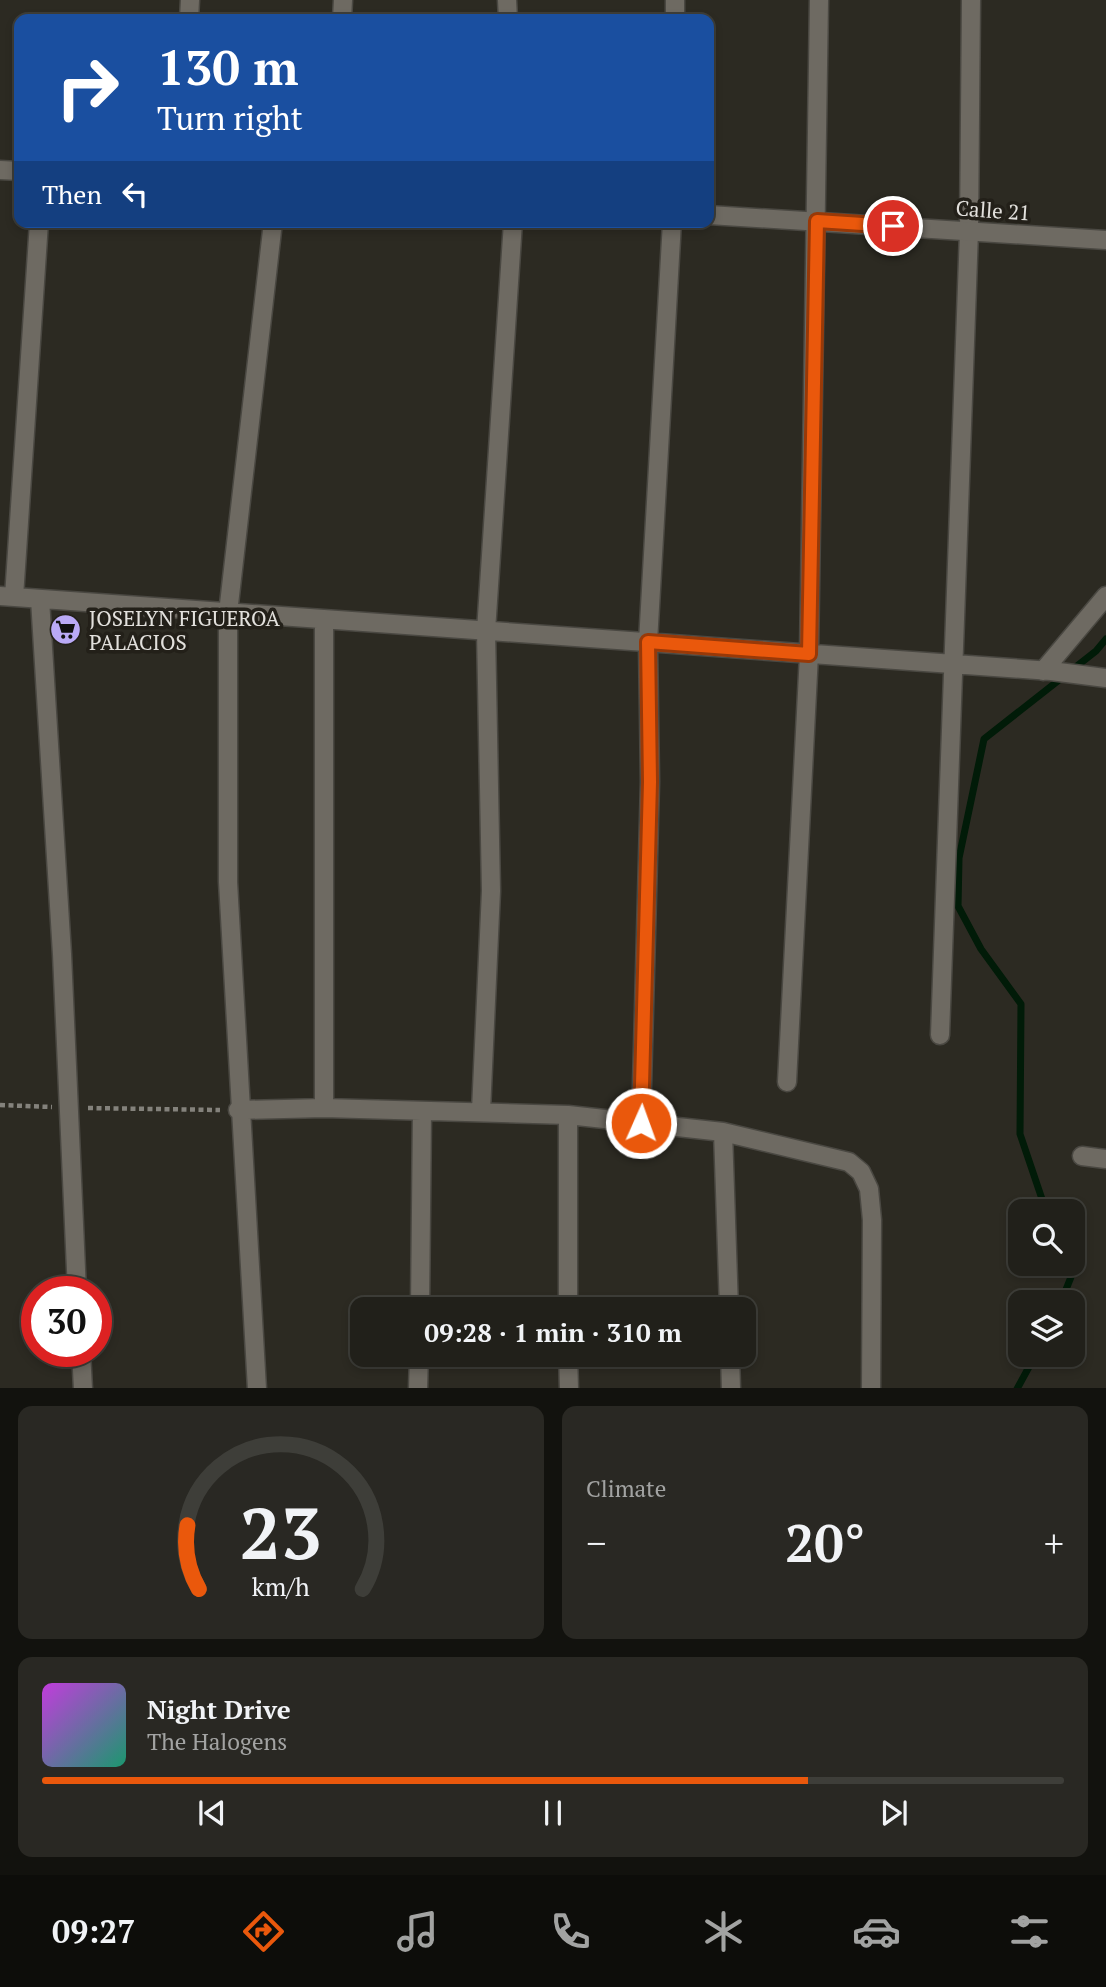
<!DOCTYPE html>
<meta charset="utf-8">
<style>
body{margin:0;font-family:"PT Serif",serif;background:#292823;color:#f1f3f6;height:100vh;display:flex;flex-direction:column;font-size:26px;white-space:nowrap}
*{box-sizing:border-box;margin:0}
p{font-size:23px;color:#a2a3a2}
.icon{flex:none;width:38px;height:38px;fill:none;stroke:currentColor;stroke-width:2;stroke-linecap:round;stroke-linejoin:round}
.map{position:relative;height:1388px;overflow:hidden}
.drawer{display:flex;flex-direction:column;gap:18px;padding:18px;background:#12120e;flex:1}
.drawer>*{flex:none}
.guide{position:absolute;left:14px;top:14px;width:700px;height:214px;border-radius:14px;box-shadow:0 4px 10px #0003,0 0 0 2px #3e3e39;background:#1a4fa0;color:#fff;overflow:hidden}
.tools{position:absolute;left:1008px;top:1199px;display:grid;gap:14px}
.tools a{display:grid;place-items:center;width:77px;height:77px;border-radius:14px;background:#21201a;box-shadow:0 4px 10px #0003,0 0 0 2px #3e3e39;font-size:35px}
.speed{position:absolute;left:21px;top:1276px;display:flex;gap:14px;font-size:35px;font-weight:700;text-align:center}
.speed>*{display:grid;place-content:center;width:91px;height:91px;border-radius:50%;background:#21201a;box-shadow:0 4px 10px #0003,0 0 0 2px #3e3e39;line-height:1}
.speed .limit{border:10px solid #d22;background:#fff;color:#111}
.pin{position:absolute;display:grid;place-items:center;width:60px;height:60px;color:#fff;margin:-30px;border:4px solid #fff;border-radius:50%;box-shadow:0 2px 7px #0007}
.me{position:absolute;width:77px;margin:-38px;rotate:2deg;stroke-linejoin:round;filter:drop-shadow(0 0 5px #0008)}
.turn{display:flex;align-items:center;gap:24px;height:147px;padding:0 28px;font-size:32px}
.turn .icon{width:91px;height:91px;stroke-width:2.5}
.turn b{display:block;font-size:49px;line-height:60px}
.then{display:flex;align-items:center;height:66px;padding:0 28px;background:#0003;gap:14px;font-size:26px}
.big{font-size:52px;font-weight:700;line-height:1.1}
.drawer .widget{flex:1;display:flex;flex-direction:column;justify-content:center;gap:10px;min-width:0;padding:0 24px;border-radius:14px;background:#292823}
.drawer .dial{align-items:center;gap:0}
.dial svg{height:182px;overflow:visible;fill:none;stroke:#3e3e39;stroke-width:7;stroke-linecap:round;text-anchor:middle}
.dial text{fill:#f1f3f6;stroke:none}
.song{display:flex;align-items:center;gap:21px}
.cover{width:84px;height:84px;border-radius:10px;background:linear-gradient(135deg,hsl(290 70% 55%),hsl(160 70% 35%))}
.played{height:7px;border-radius:4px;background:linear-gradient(90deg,#ea580c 75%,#3e3e39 75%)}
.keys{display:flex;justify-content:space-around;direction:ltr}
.heat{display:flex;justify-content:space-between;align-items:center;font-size:38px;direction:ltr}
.drawer .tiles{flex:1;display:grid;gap:18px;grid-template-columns:1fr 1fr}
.widget:last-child{grid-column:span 2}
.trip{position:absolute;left:350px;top:1297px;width:406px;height:70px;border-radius:14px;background:#21201a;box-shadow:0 4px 10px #0003,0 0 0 2px #3e3e39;font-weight:700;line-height:70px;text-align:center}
.dock{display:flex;height:112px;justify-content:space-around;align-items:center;background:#0d0d0a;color:#a2a3a2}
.dock .icon{width:49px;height:49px}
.dock .selected{color:#ea580c}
.dock b{font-size:32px;color:#f1f3f6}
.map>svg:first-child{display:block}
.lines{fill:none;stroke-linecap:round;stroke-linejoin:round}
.stream{stroke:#011b08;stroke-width:7}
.street-casing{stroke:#4a4842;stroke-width:21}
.secondary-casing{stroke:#4a4842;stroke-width:21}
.path{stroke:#84827c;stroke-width:4.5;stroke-dasharray:5 3.5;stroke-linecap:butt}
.street{stroke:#6e6a62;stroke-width:18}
.secondary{stroke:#6e6a62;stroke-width:18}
.route-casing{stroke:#983908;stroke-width:18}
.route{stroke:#ea580c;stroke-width:12}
.labels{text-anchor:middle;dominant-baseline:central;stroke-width:7;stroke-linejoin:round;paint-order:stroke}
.street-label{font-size:21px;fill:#e2e0dc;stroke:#232019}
.poi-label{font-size:21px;fill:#e2e0dc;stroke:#232019;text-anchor:start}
</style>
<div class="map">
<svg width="1106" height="1389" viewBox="0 0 1106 1389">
<rect width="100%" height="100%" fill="#2c2a22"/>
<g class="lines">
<!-- stream -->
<path class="stream" d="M1052,1211L1042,1199L1020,1134L1021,1004L981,949L958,906L959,858L984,739L1096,651L1106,639
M1061,1302L1071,1277V1264
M1017,1389L1036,1354"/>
<defs>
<path id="street" d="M507,0L508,19
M189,19L190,0
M342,19L343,0
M675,19V0
M0,596L1051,671L1106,678
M14,597L39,222
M40,599L62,954L77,1292
M324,619V1108
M1043,671L1106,596
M940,1035L969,231L971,0
M787,1082L809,654L819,0
M238,1110L324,1108L568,1115L723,1132L849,1162L861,1172L869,1189L872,1220L871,1389
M481,1111L491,891L486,631L513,222
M568,1115V1309
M641,1123L650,782L648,642L672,222
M723,1132L729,1309
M1082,1156L1106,1159
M420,1309L422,1111
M81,1351L83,1389
M568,1354L569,1389
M730,1354L731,1389
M257,1389L228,882V613L273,222
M418,1389L419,1354"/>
<path id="secondary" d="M0,170L19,171
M709,215L1106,240"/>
</defs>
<!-- street casing -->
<use href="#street" class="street-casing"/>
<!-- secondary casing -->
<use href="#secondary" class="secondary-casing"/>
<!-- path -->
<path class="path" d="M0,1105L52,1107
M88,1108L220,1110"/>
<!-- street -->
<use href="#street" class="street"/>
<!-- secondary -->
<use href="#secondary" class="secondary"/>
</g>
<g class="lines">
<defs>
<path id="route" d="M641,1123L650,782L648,642L809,654L817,221L893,226"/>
</defs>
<!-- route casing -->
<use href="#route" class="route-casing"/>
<!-- route -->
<use href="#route" class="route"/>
</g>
<!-- icons -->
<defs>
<symbol id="supermarket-disc" viewBox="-11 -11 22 22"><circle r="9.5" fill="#baaaf6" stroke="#232019"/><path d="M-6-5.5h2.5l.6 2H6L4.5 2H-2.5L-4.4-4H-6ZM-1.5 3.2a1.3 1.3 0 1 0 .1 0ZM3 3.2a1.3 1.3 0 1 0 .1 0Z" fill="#111"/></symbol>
</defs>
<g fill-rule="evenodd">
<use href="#supermarket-disc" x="48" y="612" width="35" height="35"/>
</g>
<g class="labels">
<!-- street labels -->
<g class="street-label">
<text transform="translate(993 210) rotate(4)">Calle 21</text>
</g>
<!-- poi labels -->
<g class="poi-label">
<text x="89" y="618">JOSELYN FIGUEROA<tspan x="89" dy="24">PALACIOS</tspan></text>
</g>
</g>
</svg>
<div class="tools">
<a><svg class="icon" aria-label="search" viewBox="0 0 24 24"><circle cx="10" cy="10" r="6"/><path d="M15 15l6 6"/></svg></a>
<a><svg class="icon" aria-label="layers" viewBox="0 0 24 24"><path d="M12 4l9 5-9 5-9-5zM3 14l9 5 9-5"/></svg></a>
</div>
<div class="speed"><div class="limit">30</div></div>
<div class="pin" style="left:893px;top:226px;background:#d93025"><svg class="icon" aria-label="arrive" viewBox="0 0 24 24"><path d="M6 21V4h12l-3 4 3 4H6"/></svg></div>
<svg class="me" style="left:641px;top:1123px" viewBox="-20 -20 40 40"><circle r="17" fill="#ea580c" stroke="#fff" stroke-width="3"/><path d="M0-11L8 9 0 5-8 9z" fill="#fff"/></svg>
<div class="trip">09:28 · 1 min · 310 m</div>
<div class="guide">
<div class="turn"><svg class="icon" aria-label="right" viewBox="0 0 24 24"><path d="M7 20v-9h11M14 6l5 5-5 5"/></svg><div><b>130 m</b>Turn right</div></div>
<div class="then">Then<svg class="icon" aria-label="left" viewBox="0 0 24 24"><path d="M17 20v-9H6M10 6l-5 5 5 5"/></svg></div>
</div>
</div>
<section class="drawer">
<div class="tiles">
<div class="widget dial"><svg viewBox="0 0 100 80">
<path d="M14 69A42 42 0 1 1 86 69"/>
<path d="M14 69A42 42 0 0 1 9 41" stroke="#ea580c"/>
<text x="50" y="56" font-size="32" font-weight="700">23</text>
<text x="50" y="72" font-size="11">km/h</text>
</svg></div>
<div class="widget"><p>Climate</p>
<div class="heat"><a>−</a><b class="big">20°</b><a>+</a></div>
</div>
<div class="widget">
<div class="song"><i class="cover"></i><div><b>Night Drive</b><p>The Halogens</p></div></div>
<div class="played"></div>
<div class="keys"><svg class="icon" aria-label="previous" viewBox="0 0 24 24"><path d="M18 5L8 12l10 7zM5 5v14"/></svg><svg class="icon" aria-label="pause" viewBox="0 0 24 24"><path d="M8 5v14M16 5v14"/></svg><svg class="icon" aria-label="next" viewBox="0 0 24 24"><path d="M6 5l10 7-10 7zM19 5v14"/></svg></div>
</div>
</div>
</section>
<nav class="dock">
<b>09:27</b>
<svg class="icon selected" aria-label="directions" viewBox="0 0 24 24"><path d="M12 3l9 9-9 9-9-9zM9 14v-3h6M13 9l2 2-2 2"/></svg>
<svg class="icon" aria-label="music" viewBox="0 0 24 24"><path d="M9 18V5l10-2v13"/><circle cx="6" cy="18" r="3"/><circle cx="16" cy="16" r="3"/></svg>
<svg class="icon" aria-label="phone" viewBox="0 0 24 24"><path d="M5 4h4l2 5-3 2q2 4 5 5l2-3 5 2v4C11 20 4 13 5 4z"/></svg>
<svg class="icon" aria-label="climate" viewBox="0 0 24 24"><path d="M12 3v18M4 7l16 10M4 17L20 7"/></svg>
<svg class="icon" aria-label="car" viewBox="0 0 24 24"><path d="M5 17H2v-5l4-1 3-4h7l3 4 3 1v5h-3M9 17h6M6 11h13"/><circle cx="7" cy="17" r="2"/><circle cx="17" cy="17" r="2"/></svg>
<svg class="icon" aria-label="filters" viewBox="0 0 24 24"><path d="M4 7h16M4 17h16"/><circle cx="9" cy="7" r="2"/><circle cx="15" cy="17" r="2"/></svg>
</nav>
